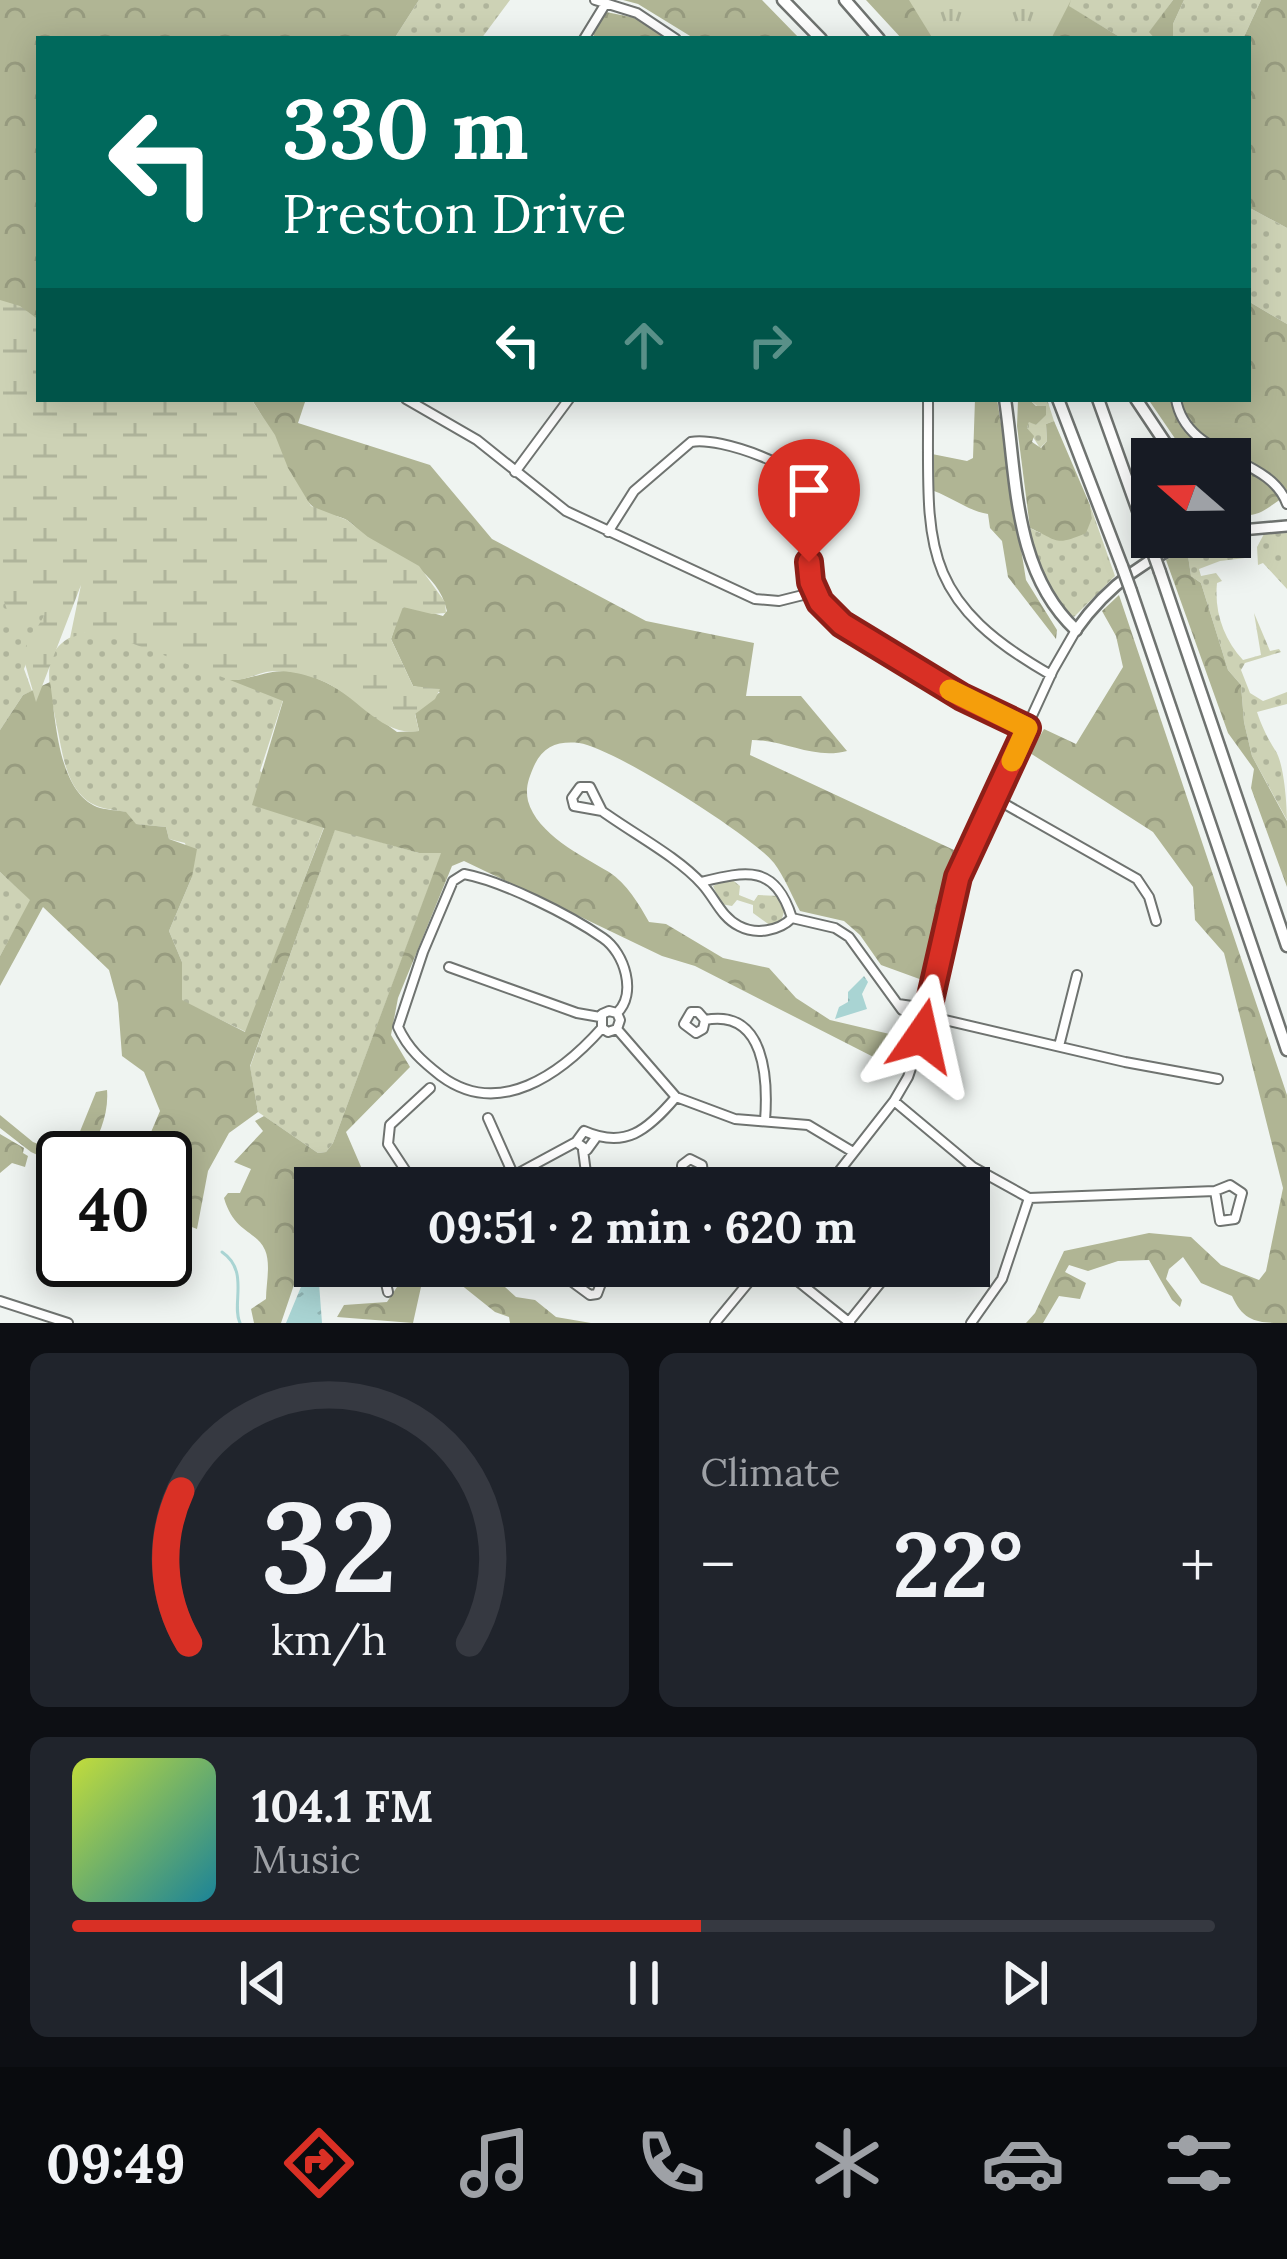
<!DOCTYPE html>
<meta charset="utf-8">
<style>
body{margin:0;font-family:Lora,serif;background:#20242c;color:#f1f3f6;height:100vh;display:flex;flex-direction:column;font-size:45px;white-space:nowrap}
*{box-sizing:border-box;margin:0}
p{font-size:39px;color:#9ea1a6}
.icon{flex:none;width:66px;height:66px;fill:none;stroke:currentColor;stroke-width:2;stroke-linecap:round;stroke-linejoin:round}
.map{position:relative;height:1323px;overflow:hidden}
.drawer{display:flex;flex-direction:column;gap:30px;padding:30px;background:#0d0f14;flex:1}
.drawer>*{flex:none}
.guide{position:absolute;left:36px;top:36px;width:1215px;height:366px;border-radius:0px;box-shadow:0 6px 30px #0003;background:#00695c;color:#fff;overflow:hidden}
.needle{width:78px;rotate:290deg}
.tools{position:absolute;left:1131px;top:438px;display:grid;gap:24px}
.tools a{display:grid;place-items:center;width:120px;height:120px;border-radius:0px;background:#171b24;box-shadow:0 6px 30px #0003;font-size:60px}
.speed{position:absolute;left:36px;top:1131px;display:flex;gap:24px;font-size:60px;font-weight:700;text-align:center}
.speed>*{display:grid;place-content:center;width:156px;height:156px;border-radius:50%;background:#171b24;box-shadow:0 6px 30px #0003;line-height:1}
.speed .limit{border:6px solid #111;border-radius:18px;background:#fff;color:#111}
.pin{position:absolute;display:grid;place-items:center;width:102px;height:102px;color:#fff;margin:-123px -51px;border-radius:50% 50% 50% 0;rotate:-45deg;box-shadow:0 0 12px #0007}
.pin .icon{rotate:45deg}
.me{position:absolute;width:132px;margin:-66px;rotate:11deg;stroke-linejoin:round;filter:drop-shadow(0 0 9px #0008)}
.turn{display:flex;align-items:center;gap:42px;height:252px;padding:0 48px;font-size:54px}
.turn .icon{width:156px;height:156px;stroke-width:2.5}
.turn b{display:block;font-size:84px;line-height:102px}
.lanes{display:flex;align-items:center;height:114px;padding:0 48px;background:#0003;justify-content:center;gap:60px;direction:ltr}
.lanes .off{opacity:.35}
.big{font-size:90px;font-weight:800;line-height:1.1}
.drawer .card{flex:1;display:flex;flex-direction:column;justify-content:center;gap:18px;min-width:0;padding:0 42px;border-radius:18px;background:#20242c}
.drawer .dial{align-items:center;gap:0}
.dial svg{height:312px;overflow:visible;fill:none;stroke:#363941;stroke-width:7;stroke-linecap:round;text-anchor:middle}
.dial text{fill:#f1f3f6;stroke:none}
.song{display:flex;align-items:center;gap:36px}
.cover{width:144px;height:144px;border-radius:18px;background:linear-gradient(135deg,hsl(70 70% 55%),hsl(190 70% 35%))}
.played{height:12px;border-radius:6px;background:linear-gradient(90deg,#d93025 55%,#363941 55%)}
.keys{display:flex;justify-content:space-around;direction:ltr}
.heat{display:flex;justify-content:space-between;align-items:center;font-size:66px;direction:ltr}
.drawer .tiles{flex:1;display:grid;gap:30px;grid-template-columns:1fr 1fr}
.card:last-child{grid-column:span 2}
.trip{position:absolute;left:294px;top:1167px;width:696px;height:120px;border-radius:0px;background:#171b24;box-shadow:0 6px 30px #0003;font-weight:800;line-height:120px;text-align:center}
.tab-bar{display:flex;height:192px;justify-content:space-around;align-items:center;background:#090b0e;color:#9ea1a6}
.tab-bar .icon{width:84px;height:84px}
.tab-bar .active{color:#d93025}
.tab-bar b{font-size:54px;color:#f1f3f6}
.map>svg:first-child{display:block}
.grass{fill:url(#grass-dots)}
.forest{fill:url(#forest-crowns)}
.wetland{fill:url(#wetland-marsh)}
.park{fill:url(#park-tufts)}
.water{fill:url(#water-ripples)}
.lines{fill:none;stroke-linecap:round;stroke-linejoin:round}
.stream{stroke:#a9d4d3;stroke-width:3}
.minor-casing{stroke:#6f7370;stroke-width:12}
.major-casing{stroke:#6f7370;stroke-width:14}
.highway-casing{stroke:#6f7370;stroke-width:15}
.minor{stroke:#fff;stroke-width:8}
.major{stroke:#fff;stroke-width:9}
.highway{stroke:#fff;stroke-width:10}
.highway-bridge-casing{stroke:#6f7370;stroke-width:15;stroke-linecap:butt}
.highway-bridge{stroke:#fff;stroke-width:10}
.route-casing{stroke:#8d1f18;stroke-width:30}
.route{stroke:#d93025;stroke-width:21}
.slow{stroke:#f59e0b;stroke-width:21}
</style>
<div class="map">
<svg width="1287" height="1323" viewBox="0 0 1287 1323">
<defs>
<pattern id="grass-dots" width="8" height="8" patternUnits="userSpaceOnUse" patternTransform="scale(3)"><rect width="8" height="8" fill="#cdd2b5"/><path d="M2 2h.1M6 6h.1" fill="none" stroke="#afb49b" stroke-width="1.8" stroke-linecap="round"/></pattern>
<pattern id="forest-crowns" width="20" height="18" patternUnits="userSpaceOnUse" patternTransform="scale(3)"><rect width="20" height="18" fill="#b0b594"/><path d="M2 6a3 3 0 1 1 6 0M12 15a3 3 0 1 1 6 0" fill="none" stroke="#979b7f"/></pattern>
<pattern id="wetland-marsh" width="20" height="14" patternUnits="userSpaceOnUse" patternTransform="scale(3)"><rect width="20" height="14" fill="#cdd2b5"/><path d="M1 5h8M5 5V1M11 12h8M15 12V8" fill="none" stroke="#afb49b"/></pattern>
<pattern id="park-tufts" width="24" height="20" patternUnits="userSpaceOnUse" patternTransform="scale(3)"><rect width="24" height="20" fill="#cdd2b5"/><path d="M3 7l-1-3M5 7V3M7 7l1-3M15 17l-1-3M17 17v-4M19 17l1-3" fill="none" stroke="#afb49b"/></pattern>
<pattern id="water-ripples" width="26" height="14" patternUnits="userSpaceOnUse" patternTransform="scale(3)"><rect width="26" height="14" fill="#a9d4d3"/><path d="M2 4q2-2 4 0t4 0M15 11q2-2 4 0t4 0" fill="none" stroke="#91b5b4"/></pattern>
</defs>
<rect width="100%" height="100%" fill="#eff4f1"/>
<!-- grass -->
<path class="grass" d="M419,0H510L481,39H394Z
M1071,0H1173L1150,32L1155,39H1123L1068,6Z
M1184,0H1261L1243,39H1173V24Z
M1248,207L1287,228V324L1248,301Z
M1029,399H1047L1054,421L1046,424L1047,441L1040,448L1027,428L1029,421L1036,425L1046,414V406H1037Z
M1090,505L1115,576L1074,617C1046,603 1034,558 1030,528L1040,533L1092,518Z
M1287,533V589L1263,563L1258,565L1257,547L1264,534Z
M1243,535L1251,539L1245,558L1220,561L1199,569L1201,576L1216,573L1222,581L1217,583C1214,612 1224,639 1243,660L1261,655L1254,613L1270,651L1279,649L1281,652L1245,663L1241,670L1250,693L1263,701L1287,692V704L1257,712C1262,727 1267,737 1275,750C1284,762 1287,805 1287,820L1252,756L1244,722L1241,685L1228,670L1201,583L1191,576L1187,549Z
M0,589L45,592L50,600L24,669L32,691L23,695L0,730Z
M96,630L126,637L283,700L260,771L324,827L246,1032L182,1001V962L169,931L192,877L185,843L169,839L166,827L135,824L125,812C110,809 94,809 82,796C65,779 62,750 57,727C49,683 33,639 96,630Z
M335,829L419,853L442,852L333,1143L326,1152L318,1153L258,1112L250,1067Z
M0,872L31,900L0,956Z
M730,878L740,886L739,895L754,901L758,895L779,896L784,912L781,922L771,926L753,913V905L737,900L732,906L721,904L713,886Z"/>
<!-- forest -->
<path class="forest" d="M0,0H419L394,39H39V329L0,317Z
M623,0H762L800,39H695L638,4Z
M866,0H1071L1069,6L1123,39H902Z
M1173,0H1184L1173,24V39H1155L1149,32Z
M1261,0H1287V228L1248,207V39H1243Z
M606,12L636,18L670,39H595L593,32Z
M1248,301L1287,324V495C1264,509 1260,520 1230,513V459H1189L1148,399H1248Z
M251,399H306L298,423L430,465L492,539L646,621L754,643L746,696H801L847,751C814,760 785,740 752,740L750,755L954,850L935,920L925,981L881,965L860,935L844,921L800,911C792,896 784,876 774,863C751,835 614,748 579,743C558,741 543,746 534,766C529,778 525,787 528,801C537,834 582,856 609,872C627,884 639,904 649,922L666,924L723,958L769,968L796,998L830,1020L915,1040L899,1070L695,966L662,956L464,861L452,866L398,998L391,1035L410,1067L346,1132L362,1169L377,1175L384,1188H315V1243L296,1279L281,1323H254L251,1309L266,1299C266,1284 271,1264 265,1250C256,1230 234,1233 224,1198L228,1193H240L251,1169L234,1162L263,1131L255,1121L264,1116L318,1153L326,1152L333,1143L441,853H419L335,830L250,1066L258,1112L229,1133L208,1171L197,1229C160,1215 165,1192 165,1158H140L160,1111L144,1072L122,1056L118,1003L109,970L43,907L0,986V956L30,900L0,872V730L23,695L50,682C56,718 57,790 97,807C105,810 116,810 126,812L136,824L166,827L169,839L197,849L192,877L169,931L182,962V1000L245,1032L324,828L252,805L283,701L230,680C250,680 267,670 287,671C330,675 365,708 397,732L419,731L415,713L440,692L413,686L391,639L401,608L408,606L443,616L447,611C438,570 398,557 367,537C359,532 353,523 345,519C333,514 321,515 311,505C286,480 274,430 251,399Z
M975,399H997L1026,580L1057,630L1056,639L1008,577L1002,541L990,528L988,514C969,511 953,498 934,491L932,454L967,461L973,458Z
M1029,399L1036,406H1046V415L1036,425L1029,422L1027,428L1034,436L1032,442L1041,448L1047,441L1046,424L1054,421L1090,505L1092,518L1086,533C1054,547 1058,540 1030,528L1017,426L1018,400Z
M1187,549L1191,576L1201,583L1228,670L1241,685L1244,722L1252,756L1287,821V887L1251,788L1254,769L1228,733L1166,560Z
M1119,595L1287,1095V1323C1259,1323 1244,1323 1232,1296L1201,1283L1183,1257L1169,1269L1166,1279L1182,1300L1180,1307L1172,1300L1149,1260L1118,1261L1088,1271L1069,1265L1065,1272L1086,1283L1080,1299L1059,1296L1043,1323H1026L1035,1313L1064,1251L1149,1233L1191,1237L1221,1265L1259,1280L1266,1271L1283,1188L1224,953L1195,920L1193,887L1153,832L1030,753L1044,729L1076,744L1123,667L1116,636L1102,611Z
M107,1090C109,1114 99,1137 86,1158H63V1167L31,1152L0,1128V1115L33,1142L70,1156L96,1092Z
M0,1134L24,1148L23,1153L28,1156L25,1167L12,1163L0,1173Z
M41,1169L63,1180V1225L55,1247L40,1245V1227L51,1209L40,1196L46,1184L38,1173Z
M411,1266H472L486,1275L507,1273L517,1282L505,1287L516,1297L535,1300L556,1317L591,1323H510L509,1317L495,1312L440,1268L423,1278L413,1323L337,1317L344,1305L387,1302Z"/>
<!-- wetland -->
<path class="wetland" d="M0,300L20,306L39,320V399H251L275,435L288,468L311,506L347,520L368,537L419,566L445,602L446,613L432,614L403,607L391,639L413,686L440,689L435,699L415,714L419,731C382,738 356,694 322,681C304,674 285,669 266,672C253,675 244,681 230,680L107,634L87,632L70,638L81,585L36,702L22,653L44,616L47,595L34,620L20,626L10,618L0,590Z"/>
<!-- park -->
<path class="park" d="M909,0H1071L1051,39H933Z"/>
<!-- water -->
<path class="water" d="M864,976L868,982L862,994L867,1009L835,1019L839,1007L848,1002V992Z
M315,1253V1266H336L319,1283L322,1323H286Z"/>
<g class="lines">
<!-- stream -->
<path class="stream" d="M222,1252C250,1271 231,1304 240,1323"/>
<defs>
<path id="minor" d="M595,0L637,13L676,39
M584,39L606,3
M406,399L477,440L566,511L755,599L779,601L815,592
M928,399C929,541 914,597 1051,675
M1176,399C1186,460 1270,455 1287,504
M515,472L569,399
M608,532L634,491L691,442C720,436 807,468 819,497C822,525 804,551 811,579C822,633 976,705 1027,728
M580,787H590L602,811L574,806L572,798Z
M996,799L1137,879L1149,897L1156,921
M602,811C632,833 678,857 702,884C715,898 721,917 739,926C756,935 779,931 792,918L835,928L849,937L902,1010L1125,1062L1218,1079
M701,882C747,871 775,864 792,918
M449,967L577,1013L600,1017
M898,1004L919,1007L926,1012
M705,1020L703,1029L696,1033L684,1024L691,1012H698L705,1020C766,1008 768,1081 765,1121
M602,1028C561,1074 499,1119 441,1076C423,1062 408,1049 398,1027L423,952L453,881L464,874C502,881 570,915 603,938C625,953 637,994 617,1013
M617,1029L608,1032L602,1028V1014L609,1011L617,1013L620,1020L617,1029L676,1097L735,1119L808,1125L853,1152
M1059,1046L1077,975
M894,1101L973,1167L1029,1198L1215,1191L1220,1221L1235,1219L1242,1193L1230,1185L1215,1191
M488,1118L513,1174
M595,1139L587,1150L576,1142L584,1131C625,1149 647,1131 676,1097
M583,1150L588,1188
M417,1188L388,1144L390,1125L430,1088
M491,1188L576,1142
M645,1188L682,1174L695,1180L703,1173L702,1165L690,1159L682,1165V1174
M826,1188L894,1101L908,1077L922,1036L958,877L1053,670L1076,630
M956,1188L973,1167
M382,1266L388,1292
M572,1266L571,1281L590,1295L597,1294L603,1278L591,1266
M648,1266L656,1269L664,1266
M779,1266L850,1323
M0,1301L68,1323
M715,1323L762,1266
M848,1323L894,1266
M971,1323L1002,1279L1029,1198"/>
<path id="major" d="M1230,531L1287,526
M1076,630C1107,586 1151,553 1203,537"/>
<path id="highway" d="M783,0L821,39
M845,0L879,39
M1005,399C1017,479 1013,571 1076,630
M1058,399L1122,566
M1098,399L1151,547
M1136,399L1176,459
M1160,572L1287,946
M1131,591L1287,1050"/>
</defs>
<!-- minor casing -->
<use href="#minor" class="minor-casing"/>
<!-- major casing -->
<use href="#major" class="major-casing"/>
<!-- highway casing -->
<use href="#highway" class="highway-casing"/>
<!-- minor -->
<use href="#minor" class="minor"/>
<!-- major -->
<use href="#major" class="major"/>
<!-- highway -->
<use href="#highway" class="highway"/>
<defs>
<path id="highway-bridge" d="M1151,547L1160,572
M1122,566L1131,591"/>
</defs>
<!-- highway-bridge casing -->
<use href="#highway-bridge" class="highway-bridge-casing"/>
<!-- highway-bridge -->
<use href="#highway-bridge" class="highway-bridge"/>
</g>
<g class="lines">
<defs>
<path id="route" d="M809,562L811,582L820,602L842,624L962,697L1027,728L958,877L922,1036"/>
</defs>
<!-- route casing -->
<use href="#route" class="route-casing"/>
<!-- route -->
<use href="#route" class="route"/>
<!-- slow -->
<path class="slow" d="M950,690L1027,728L1012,761"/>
</g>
</svg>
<div class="tools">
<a><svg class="needle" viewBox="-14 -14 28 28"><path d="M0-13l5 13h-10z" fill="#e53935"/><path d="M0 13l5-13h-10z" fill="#9ea1a6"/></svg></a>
</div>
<div class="speed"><div class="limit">40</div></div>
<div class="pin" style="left:809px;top:562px;background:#d93025"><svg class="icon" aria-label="arrive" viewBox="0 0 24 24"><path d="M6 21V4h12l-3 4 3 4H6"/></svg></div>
<svg class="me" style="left:922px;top:1036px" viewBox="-20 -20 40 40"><path d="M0-17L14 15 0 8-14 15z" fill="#d93025" stroke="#fff" stroke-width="4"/></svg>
<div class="trip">09:51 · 2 min · 620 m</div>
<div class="guide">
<div class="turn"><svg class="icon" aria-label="left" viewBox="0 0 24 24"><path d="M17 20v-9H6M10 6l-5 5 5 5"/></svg><div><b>330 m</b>Preston Drive</div></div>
<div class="lanes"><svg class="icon" aria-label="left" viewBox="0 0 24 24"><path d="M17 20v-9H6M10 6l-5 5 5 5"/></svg><svg class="icon off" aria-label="ahead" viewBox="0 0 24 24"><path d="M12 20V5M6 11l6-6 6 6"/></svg><svg class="icon off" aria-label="right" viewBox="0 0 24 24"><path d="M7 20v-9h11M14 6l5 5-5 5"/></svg></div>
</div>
</div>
<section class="drawer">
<div class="tiles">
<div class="card dial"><svg viewBox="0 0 100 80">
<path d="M14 69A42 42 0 1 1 86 69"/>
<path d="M14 69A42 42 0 0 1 12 30" stroke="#d93025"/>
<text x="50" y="56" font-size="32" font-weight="700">32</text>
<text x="50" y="72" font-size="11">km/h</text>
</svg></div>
<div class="card"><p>Climate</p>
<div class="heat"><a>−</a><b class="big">22°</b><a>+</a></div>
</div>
<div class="card">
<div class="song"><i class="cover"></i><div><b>104.1 FM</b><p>Music</p></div></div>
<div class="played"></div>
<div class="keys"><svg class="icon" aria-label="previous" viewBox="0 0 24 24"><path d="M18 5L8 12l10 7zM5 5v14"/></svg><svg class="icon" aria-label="pause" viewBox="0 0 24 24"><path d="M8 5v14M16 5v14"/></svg><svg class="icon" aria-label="next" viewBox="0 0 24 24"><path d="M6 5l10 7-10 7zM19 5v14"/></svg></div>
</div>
</div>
</section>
<nav class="tab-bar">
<b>09:49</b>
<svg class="icon active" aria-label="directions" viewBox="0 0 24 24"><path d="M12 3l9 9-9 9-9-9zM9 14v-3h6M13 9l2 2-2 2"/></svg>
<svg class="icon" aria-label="music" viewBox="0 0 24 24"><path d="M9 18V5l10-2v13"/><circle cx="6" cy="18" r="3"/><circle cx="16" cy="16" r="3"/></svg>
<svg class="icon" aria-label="phone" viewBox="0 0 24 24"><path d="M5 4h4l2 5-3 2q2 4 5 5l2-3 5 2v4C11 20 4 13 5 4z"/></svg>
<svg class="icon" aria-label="climate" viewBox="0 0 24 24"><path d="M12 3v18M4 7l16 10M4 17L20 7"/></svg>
<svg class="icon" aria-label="car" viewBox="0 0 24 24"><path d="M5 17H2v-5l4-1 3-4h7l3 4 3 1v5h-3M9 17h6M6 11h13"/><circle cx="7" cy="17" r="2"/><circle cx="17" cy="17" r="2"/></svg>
<svg class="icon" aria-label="filters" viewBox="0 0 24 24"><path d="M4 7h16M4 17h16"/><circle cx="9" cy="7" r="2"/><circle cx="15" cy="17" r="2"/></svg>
</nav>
